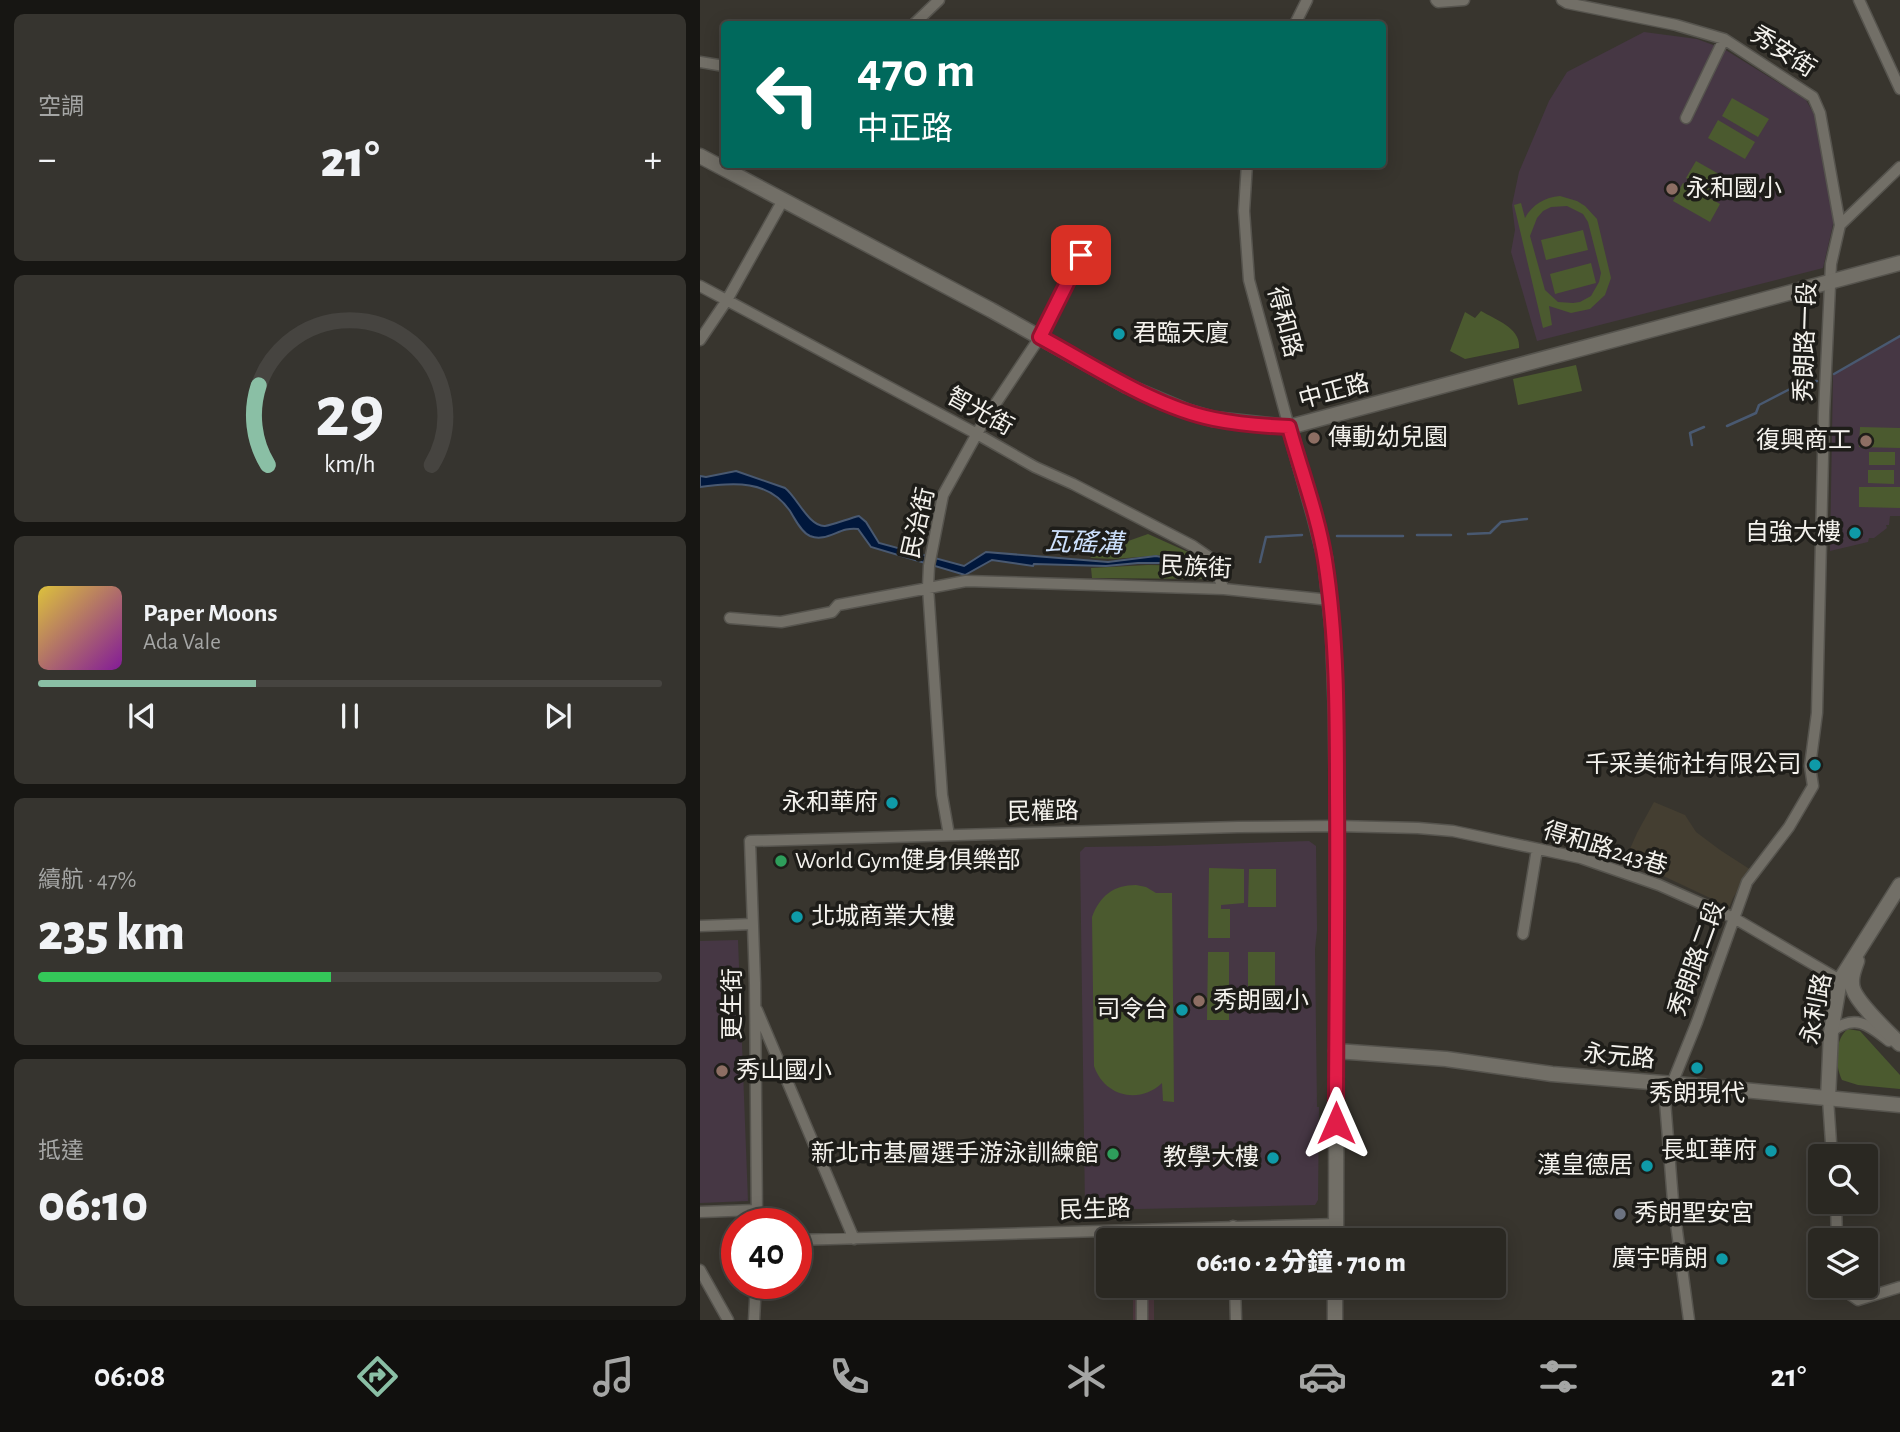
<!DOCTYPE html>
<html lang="zh-TW">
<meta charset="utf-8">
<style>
body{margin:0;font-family:"Alegreya Sans","Noto Sans TC",sans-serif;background:#36342f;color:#f1f3f6;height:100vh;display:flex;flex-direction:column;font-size:26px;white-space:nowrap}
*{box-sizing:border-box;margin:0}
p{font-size:23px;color:#a5a6a5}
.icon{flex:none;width:38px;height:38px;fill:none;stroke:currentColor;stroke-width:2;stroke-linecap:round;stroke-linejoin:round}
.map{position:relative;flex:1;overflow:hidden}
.sheet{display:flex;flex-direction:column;gap:14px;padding:14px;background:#171613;width:700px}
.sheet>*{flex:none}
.hud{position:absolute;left:21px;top:21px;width:665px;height:147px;border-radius:7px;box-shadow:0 4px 18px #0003,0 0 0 2px #464440;background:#00695c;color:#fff;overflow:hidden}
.buttons{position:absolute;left:1108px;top:1144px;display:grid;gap:14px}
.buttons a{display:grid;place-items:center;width:70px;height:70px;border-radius:7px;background:#2a2822;box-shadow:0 4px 18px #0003,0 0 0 2px #464440;font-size:35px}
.speed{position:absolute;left:21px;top:1208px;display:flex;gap:14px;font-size:35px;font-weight:700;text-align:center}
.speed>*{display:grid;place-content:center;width:91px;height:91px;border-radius:50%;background:#2a2822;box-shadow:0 4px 18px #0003,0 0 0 2px #464440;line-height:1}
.speed .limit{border:10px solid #d22;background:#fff;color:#111}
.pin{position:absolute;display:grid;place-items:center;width:60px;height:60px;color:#fff;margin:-30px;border-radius:14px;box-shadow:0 4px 10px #0006}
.me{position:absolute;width:77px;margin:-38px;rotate:0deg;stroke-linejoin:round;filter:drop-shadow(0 0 5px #0008)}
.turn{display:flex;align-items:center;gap:24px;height:147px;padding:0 21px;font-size:32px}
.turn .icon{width:91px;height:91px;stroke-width:2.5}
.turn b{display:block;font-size:49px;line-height:60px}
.big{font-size:52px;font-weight:800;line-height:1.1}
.sheet .widget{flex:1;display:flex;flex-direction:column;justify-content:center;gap:10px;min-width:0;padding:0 24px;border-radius:10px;background:#36342f}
.sheet .dial{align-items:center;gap:0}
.dial svg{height:182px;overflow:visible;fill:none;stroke:#464440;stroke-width:7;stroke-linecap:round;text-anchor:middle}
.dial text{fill:#f1f3f6;stroke:none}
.song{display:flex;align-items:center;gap:21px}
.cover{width:84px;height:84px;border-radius:10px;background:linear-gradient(135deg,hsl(50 70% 55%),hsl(290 70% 35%))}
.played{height:7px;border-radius:4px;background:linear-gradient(90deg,#8abfa5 35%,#464440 35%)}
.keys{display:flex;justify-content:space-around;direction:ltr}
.heat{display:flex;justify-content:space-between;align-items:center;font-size:38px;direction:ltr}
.charge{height:10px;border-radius:5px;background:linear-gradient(90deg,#34c759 47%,#464440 0)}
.trip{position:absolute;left:396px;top:1228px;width:410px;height:70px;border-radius:7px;background:#2a2822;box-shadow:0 4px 18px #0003,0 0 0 2px #464440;font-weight:800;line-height:70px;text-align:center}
.dock{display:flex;height:112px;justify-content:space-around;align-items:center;background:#11100e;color:#a5a6a5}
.dock .icon{width:49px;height:49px}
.dock .active{color:#8abfa5}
.dock b{font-size:32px;color:#f1f3f6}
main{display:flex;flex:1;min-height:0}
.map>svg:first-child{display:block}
.commercial{fill:#4a363c}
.built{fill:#443e31}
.education{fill:#463744}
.green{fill:#4b5a2f;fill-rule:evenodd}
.water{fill:#00173c;stroke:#495971;stroke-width:2}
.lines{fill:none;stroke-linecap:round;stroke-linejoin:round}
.stream{stroke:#495971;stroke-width:2.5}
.minor-casing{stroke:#56544e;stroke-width:13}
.tertiary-casing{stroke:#56544e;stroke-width:17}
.minor{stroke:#726f67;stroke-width:10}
.tertiary{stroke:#726f67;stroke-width:14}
.route-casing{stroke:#92132f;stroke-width:18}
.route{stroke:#e11d48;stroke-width:12}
.education-dot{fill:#8d6e63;stroke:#1e1d19;stroke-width:2.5}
.culture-dot{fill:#0f9aa8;stroke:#1e1d19;stroke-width:2.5}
.leisure-dot{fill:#2e9e5b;stroke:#1e1d19;stroke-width:2.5}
.worship-dot{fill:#6b7280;stroke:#1e1d19;stroke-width:2.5}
.labels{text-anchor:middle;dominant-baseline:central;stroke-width:7;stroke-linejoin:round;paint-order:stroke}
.street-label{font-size:24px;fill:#f4f2ed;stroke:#1e1d19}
.poi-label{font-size:24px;fill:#f4f2ed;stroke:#1e1d19;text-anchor:end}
.water-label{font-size:26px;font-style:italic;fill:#cde1fd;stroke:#1e1d19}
</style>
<main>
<section class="sheet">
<div class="widget"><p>空調</p>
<div class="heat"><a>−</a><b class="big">21°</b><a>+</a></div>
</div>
<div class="widget dial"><svg viewBox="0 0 100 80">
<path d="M14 69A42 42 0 1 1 86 69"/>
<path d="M14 69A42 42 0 0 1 10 34" stroke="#8abfa5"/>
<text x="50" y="56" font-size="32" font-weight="700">29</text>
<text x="50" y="72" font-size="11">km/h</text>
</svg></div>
<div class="widget">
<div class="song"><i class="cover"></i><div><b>Paper Moons</b><p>Ada Vale</p></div></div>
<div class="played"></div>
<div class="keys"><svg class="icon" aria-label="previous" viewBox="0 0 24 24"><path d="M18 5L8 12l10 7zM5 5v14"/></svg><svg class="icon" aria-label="pause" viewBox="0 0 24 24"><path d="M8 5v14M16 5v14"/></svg><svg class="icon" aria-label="next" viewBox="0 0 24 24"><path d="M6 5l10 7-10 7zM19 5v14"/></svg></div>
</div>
<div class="widget"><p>續航 · 47%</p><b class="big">235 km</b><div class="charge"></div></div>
<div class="widget"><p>抵達</p><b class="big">06:10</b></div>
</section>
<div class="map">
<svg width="1200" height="1320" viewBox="0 0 1200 1320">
<rect width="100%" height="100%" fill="#38352e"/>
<!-- commercial -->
<path class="commercial" d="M433,1286H454V1320H433Z"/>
<!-- built -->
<path class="built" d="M954,802L985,815L996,832L1020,850L1051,870L1033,898L1029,908L1023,906V904L959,874L925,860L937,833Z"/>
<!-- education -->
<path class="education" d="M944,32L997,39L1024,49L1106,100L1115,116L1134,220L1123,268L837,341L811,252L815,230L812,205L819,172L849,101L867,72Z
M1200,337V516H1190L1189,525H1186L1187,528L1174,538H1169L1168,542L1130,551L1133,375Z
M609,841L616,846L617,930L615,949L617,1107H619L618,1200L615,1205L439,1209L385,1208L380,852L385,847L456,846Z
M38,940L48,1201L0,1203V941Z"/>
<!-- green -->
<path class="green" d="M1032,98L1069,119L1058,137L1022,116Z
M1018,120L1055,142L1045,159L1008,138Z
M996,161L1033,182L1022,200L986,178Z
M983,183L1020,204L1010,222L973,201Z
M860,196L877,201L885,206L897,219L911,278L905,295L890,309L871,313L849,306L852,325L843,328L814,205L821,203L825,218C832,205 845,197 860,196ZM867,206L883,214L888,222L901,273L899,282L891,296L880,302L873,303L858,302L845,290L830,236L837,218L843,211L851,207Z
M883,230L888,250L846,260L841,240Z
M891,263L896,283L855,294L850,274Z
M781,311C796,320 821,328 819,348L765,359L750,351L765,312L775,318Z
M876,365L882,391L818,405L813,379Z
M1160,427L1200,428V448L1159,447Z
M1169,452H1195V465H1169Z
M1168,470H1194V484L1168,483Z
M1159,487H1200V508L1159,507Z
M448,534L488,552L500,563L463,555L414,559L390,558L400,551Z
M448,565L501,566L510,579L392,578L391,568Z
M509,868L544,869V903L521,905V909H530V938H508Z
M549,869H576V907H548Z
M436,885L446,887L456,893H472L474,1102L463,1101L462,1083C439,1105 404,1096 394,1066L392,917C400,896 413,885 436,885Z
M508,952H529V1020H507Z
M548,952H575V1002H548Z
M1148,1029L1160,1031L1200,1075V1089L1158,1085L1142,1080C1135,1066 1134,1039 1148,1029Z"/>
<!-- water -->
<path class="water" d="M36,471L85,488C97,497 109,527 125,526C133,525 150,518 159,516L166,522L179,543L264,566L286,552L408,562L456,556L489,562L508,560L510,567L490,570L468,563H438L406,566L334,564L333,566L292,560L265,575L171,547L158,529C140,526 127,543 110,536C101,532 95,519 90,511C68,479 34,483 0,487V476L6,477Z"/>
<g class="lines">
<!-- stream -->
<path class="stream" d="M1134,374L1200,336
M1027,426L1056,413L1059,405L1090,389L1117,381
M992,445L990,433L1004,427
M768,534L790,533L801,522L827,519
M717,535H751
M637,536H703
M560,562L566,537L602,535"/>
<defs>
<path id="minor" d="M736,0L738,2L764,0
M862,0L867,3L976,25L1024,39L1113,97L1120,113L1140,225
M1159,0L1200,89
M214,24L239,0
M595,24L607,0
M0,62L24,66
M986,118L1024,39
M547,164L544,211L549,280L589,427
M0,286L277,434L335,467L373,484L493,546L509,557L524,589
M0,340L27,300L83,200
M30,618L81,622L132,612L138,605L266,581L524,589L630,600
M249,835L242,795L228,587L229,566L243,495L284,421L340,337L381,255
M0,926L53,924
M823,934L837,849
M57,1010L154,1239
M1131,1032C1155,1013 1169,1025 1189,1041
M1128,1099L1132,1157
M1136,1202L1137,1241
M0,1212L57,1210
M57,1223L55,983L50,841L538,827L637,826L718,828L753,831L881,858L959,885L1034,918L1140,980
M533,1226L534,1241
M96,1240L636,1224
M0,1270L28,1320
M442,1286V1320
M535,1286L536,1320
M1143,1286L1145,1291L1158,1300L1200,1287
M54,1320L56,1283
M989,1320L973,1201L965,1101L997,1022L1047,882L1089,827L1113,786L1110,766L1117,713L1124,412L1131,264L1140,225L1200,167"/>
<path id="tertiary" d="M0,156L291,310L427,386L489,412L513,419L589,427L1200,263
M589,427L614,515L625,558L633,633L636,716L637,826L636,1241
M1157,961C1154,970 1150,979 1153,989C1158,1004 1188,1032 1200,1044
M636,1051L746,1059L852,1074L1011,1087L1200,1105
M1128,1099L1131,1032L1140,980L1200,885
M635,1286V1320"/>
</defs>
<!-- minor casing -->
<use href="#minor" class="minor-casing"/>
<!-- tertiary casing -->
<use href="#tertiary" class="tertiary-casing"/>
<!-- minor -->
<use href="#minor" class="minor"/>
<!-- tertiary -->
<use href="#tertiary" class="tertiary"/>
</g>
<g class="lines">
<defs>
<path id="route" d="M381,255L340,337C394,366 454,407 514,419C538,424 564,426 589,427C601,471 618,515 625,560C637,637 637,716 637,794C638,903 636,1013 636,1123"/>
</defs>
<!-- route casing -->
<use href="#route" class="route-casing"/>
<!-- route -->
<use href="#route" class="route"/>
</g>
<!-- markers -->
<g class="education-dot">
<circle cx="972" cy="189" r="7"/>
<circle cx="614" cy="438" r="7"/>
<circle cx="1166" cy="441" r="7"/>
<circle cx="499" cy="1001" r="7"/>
<circle cx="22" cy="1071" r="7"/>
</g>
<g class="culture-dot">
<circle cx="419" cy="334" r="7"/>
<circle cx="1155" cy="533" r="7"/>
<circle cx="1115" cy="765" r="7"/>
<circle cx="192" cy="803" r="7"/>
<circle cx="97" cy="917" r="7"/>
<circle cx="482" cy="1010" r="7"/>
<circle cx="997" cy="1068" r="7"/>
<circle cx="1071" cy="1151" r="7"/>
<circle cx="573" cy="1158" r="7"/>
<circle cx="947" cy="1166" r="7"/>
<circle cx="1022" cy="1259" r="7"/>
</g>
<g class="leisure-dot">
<circle cx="81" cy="861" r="7"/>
<circle cx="413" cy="1154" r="7"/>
</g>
<circle class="worship-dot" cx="920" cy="1214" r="7"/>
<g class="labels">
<!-- street labels -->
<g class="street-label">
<text transform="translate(1083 52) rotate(33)">秀安街</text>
<text transform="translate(584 322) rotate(75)">得和路</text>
<text transform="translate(1106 342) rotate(-88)">秀朗路一段</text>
<text transform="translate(634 392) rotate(-15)">中正路</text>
<text transform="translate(280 412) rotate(29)">智光街</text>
<text transform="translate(219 523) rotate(-77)">民治街</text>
<text transform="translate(496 568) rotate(3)">民族街</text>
<text transform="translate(343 812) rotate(-1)">民權路</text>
<text transform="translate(905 849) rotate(17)">得和路243巷</text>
<text transform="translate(997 959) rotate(-70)">秀朗路二段</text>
<text transform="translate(33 1004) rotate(-90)">更生街</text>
<text transform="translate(1117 1009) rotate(-79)">永利路</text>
<text transform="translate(919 1057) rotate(5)">永元路</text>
<text transform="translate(395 1210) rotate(-2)">民生路</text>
</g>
<!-- poi labels -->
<g class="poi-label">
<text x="986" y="189" text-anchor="start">永和國小</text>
<text x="433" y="334" text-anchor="start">君臨天廈</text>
<text x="628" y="438" text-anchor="start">傳動幼兒園</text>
<text x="1152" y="441">復興商工</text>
<text x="1141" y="533">自強大樓</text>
<text x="1101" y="765">千采美術社有限公司</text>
<text x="178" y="803">永和華府</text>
<text x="95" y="861" text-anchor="start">World Gym健身俱樂部</text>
<text x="111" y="917" text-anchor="start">北城商業大樓</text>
<text x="513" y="1001" text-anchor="start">秀朗國小</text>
<text x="468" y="1010">司令台</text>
<text x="36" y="1071" text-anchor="start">秀山國小</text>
<text x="997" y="1094" text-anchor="middle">秀朗現代</text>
<text x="1057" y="1151">長虹華府</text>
<text x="399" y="1154">新北市基層選手游泳訓練館</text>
<text x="559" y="1158">教學大樓</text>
<text x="933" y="1166">漢皇德居</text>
<text x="934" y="1214" text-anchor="start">秀朗聖安宮</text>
<text x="1008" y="1259">廣宇晴朗</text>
</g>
<!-- water labels -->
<g class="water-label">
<text transform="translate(384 543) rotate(2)">瓦磘溝</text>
</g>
</g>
</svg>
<div class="buttons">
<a><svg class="icon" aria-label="search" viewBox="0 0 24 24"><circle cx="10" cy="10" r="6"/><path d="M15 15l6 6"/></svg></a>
<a><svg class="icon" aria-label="layers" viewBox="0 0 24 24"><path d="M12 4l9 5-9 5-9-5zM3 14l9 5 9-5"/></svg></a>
</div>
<div class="speed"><div class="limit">40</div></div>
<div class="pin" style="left:381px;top:255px;background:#d93025"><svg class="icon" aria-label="arrive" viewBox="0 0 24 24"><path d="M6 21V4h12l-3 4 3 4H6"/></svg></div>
<svg class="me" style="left:636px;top:1123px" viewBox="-20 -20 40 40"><path d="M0-17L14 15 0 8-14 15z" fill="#e11d48" stroke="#fff" stroke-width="4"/></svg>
<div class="trip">06:10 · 2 分鐘 · 710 m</div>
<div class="hud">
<div class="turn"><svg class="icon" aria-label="left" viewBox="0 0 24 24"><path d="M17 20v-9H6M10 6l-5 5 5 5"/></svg><div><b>470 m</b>中正路</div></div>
</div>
</div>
</main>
<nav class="dock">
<b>06:08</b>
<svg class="icon active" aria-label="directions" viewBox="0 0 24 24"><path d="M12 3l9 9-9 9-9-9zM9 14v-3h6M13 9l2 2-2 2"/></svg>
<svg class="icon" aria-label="music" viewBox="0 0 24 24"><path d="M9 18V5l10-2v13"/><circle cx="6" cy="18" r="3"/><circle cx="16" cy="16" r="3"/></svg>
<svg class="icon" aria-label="phone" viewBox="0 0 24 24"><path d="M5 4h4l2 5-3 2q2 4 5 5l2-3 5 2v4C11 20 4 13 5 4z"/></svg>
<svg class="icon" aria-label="climate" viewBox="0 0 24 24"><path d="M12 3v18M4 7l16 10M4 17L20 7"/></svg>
<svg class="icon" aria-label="car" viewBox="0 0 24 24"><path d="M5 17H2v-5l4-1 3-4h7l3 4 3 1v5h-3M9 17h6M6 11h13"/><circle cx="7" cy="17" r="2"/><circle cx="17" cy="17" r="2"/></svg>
<svg class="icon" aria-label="filters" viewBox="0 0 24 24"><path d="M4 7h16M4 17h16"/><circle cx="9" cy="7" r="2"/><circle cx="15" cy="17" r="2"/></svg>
<b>21°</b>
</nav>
